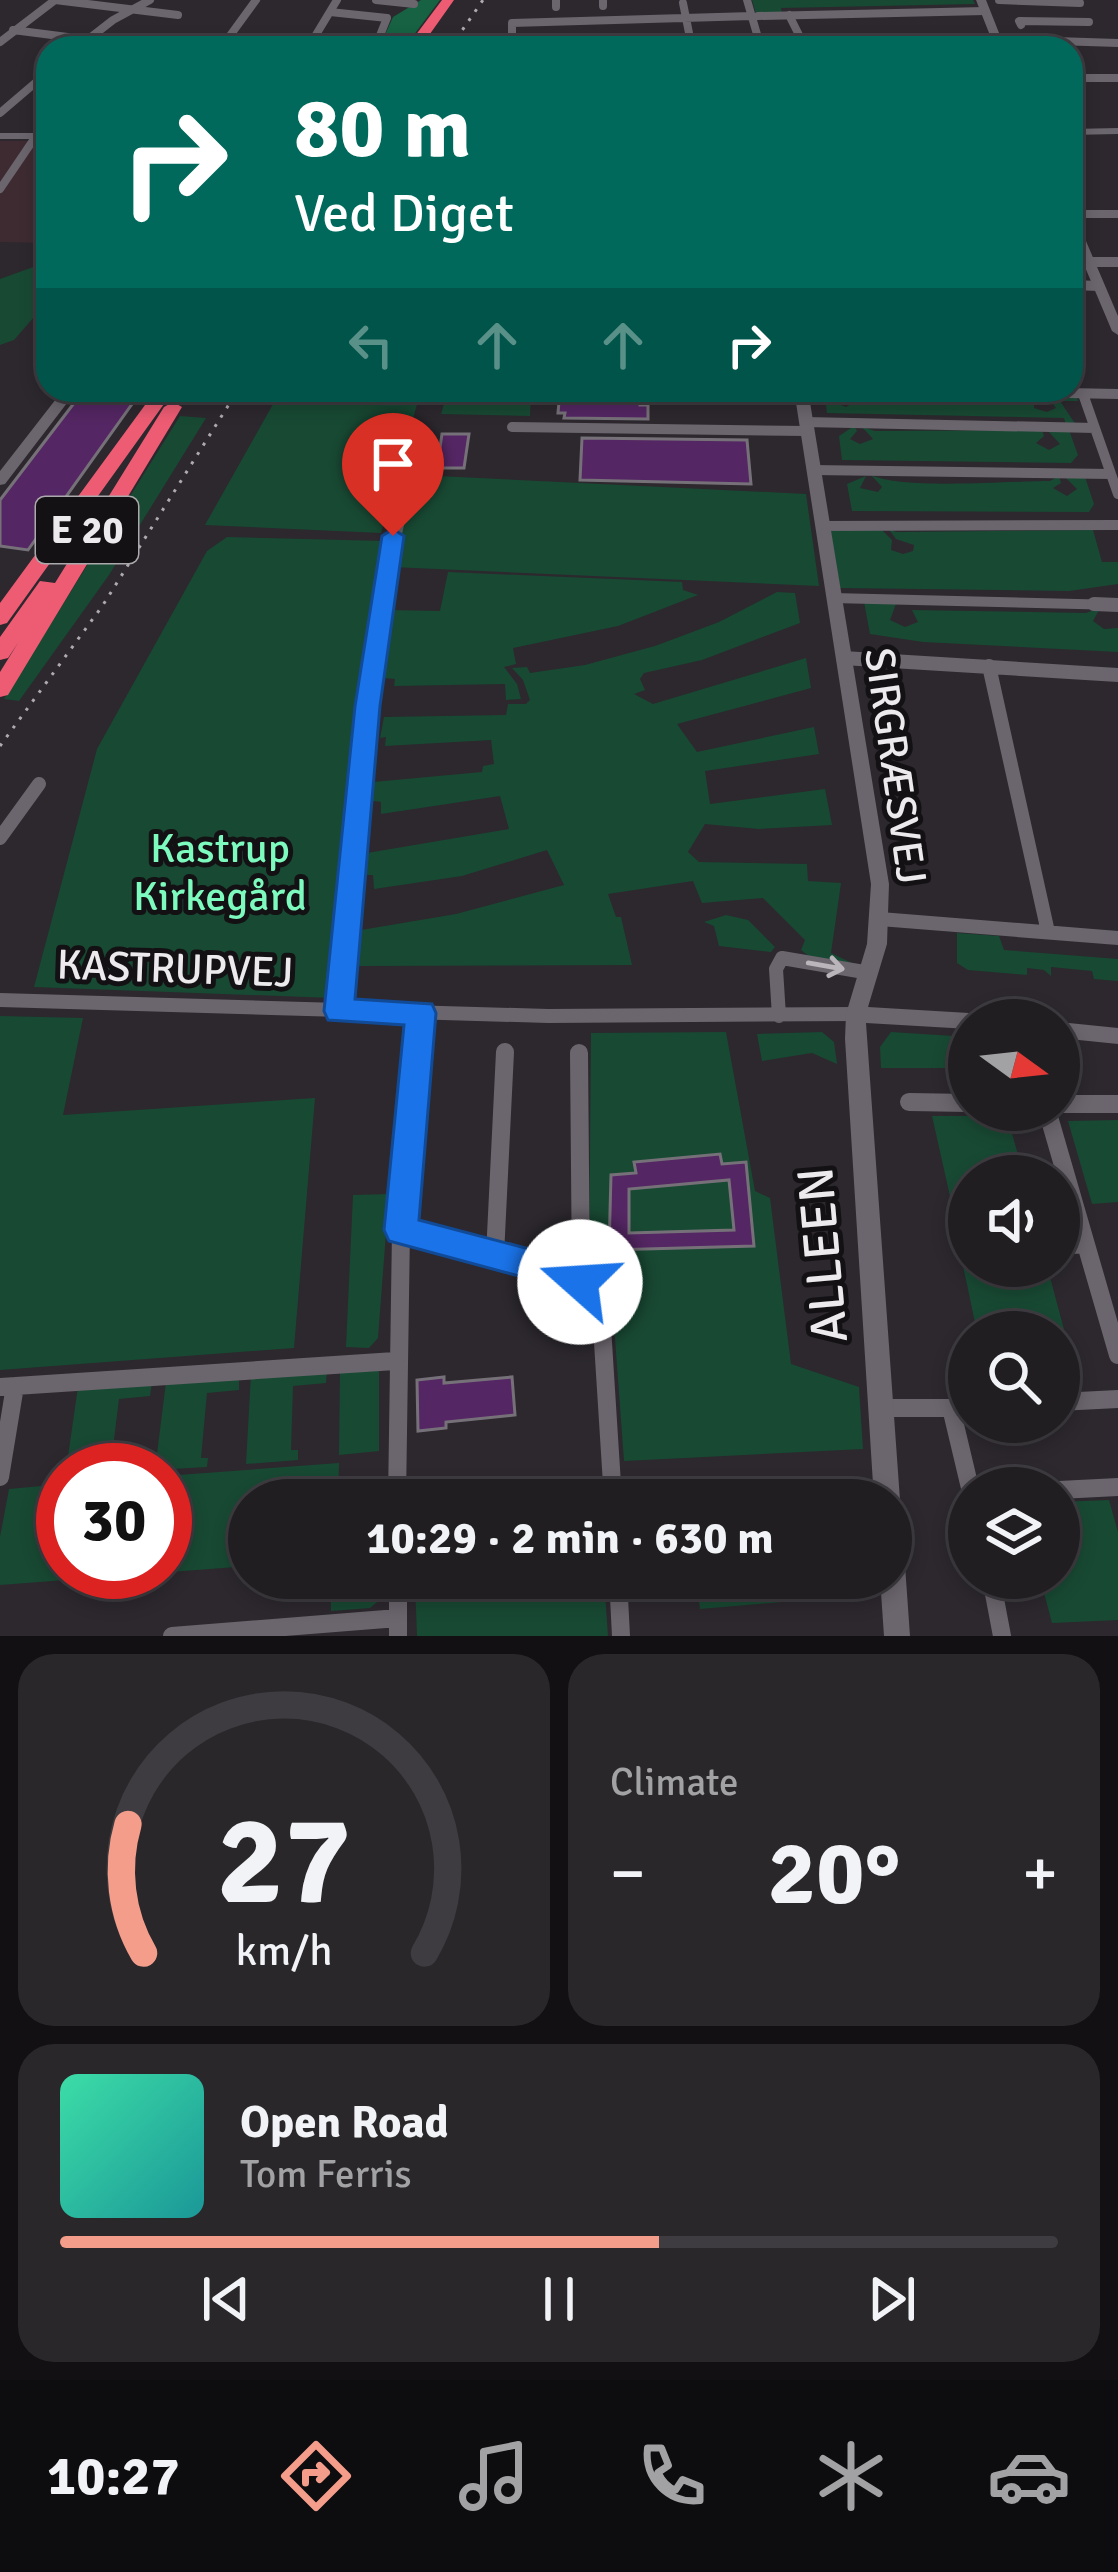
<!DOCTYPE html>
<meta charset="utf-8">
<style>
body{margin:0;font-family:Signika,sans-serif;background:#29272a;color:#f1f3f6;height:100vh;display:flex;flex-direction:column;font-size:45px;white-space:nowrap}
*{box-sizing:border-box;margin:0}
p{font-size:39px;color:#a2a2a5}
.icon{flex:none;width:66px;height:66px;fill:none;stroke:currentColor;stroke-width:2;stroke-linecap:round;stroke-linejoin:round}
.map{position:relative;height:1636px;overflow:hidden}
.details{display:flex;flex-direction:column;gap:18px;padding:18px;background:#121013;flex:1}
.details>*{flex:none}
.banner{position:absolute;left:36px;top:36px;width:1047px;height:366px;border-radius:36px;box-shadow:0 6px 18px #0003,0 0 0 3px #3e3c40;background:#00695c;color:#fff;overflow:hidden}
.needle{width:78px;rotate:105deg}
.tools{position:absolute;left:948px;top:999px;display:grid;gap:24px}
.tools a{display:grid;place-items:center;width:132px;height:132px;border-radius:50%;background:#211e22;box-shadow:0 6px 18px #0003,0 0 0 3px #3e3c40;font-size:60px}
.speed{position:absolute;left:36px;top:1443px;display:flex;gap:24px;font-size:60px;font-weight:700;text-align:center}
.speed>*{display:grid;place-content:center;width:156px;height:156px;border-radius:50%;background:#211e22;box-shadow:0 6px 18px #0003,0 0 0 3px #3e3c40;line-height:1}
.speed .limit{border:18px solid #d22;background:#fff;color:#111}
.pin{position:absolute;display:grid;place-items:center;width:102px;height:102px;color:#fff;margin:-123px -51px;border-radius:50% 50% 50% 0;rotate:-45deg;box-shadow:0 0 12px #0007}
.pin .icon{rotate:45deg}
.me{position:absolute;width:132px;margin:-66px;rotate:289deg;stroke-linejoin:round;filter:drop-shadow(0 0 9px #0008)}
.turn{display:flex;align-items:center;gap:42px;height:252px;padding:0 60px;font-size:54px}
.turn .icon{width:156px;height:156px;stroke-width:2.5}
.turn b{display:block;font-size:84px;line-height:102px}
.lanes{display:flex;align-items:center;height:114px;padding:0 60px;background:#0003;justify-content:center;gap:60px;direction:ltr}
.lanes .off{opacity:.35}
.big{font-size:90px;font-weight:800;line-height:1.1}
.details .tile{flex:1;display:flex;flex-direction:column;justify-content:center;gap:18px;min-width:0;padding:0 42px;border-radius:36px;background:#29272a}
.details .dial{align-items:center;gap:0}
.dial svg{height:312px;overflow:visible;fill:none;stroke:#3e3c40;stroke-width:7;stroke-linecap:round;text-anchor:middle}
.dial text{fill:#f1f3f6;stroke:none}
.song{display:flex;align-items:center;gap:36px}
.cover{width:144px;height:144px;border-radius:18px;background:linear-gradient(135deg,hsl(160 70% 55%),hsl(180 70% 35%))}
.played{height:12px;border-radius:6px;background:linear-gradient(90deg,#f49d8b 60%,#3e3c40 60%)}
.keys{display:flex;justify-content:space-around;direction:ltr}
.heat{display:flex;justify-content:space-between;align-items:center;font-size:66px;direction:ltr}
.details .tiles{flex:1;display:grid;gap:18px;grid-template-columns:1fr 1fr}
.tile:last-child{grid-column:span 2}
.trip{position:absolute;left:228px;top:1479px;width:684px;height:120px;border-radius:60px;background:#211e22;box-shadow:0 6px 18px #0003,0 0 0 3px #3e3c40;font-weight:800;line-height:120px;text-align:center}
.dock{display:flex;height:192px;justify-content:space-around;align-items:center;background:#0d0c0e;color:#a2a2a5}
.dock .icon{width:84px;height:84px}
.dock .selected{color:#f49d8b}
.dock b{font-size:54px;color:#f1f3f6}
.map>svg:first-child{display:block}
.industrial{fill:#3e2b32}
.green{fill:#184933}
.forest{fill:#166242}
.building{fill:#542663;stroke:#767179;stroke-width:3;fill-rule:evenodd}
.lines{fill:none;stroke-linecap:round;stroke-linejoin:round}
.minor-far3{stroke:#6b656d;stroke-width:8}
.minor-far2{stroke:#6b656d;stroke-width:10}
.minor-far1{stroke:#6b656d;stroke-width:14}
.minor{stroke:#6b656d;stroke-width:18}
.tertiary{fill:#6b656d;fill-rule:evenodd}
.motorway{fill:#ed5c73;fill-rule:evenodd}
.rail{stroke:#aeaaaf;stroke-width:3;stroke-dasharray:3 8;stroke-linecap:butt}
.oneway{stroke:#b9b5ba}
.route{fill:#1a73e8;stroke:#114b97;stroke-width:3}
.labels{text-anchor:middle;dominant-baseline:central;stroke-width:10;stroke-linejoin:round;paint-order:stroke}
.shield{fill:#131114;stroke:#aca9ad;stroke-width:3}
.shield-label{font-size:39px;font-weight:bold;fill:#edeaee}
.street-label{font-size:42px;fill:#edeaee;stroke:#131114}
.park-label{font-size:42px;fill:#7dfabd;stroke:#131114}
.near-street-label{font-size:51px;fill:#edeaee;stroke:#131114}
</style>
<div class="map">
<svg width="1118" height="1636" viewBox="0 0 1118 1636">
<rect width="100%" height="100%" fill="#2c282e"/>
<!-- industrial -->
<path class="industrial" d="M0,141H48L47,243L0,242Z"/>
<!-- green -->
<path class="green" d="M752,0H973L975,4L781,8L782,14H756Z
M39,265L48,267V301L14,340L0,345V279Z
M281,390H421L381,533L205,525Z
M448,390H531L530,416L441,414Z
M810,390H836L833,402L846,407L856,401L842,390L1034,398V408L1047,412L1056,408L1047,395L1076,396L1078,401H1060L1076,425H1066L1064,418L827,413L825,398L810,397Z
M180,416L206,418L109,575L19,701L4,699Z
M854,426L857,431L850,439L860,444L873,439L862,427L875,431L1042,430L1044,436L1036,443L1049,450L1060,444L1047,430H1069L1078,455L1071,463L842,460L839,436Z
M416,475L806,494L819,586L392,567Z
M871,475C902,490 1010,481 1050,481L1059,476L1061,483L1053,488L1067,496L1077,489L1064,476L1085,477L1094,504L1089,512L852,511L847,484L866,476L860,488L878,492L882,487Z
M830,527L881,529L892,540L891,550L903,554L913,551L914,545L896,539L887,527L896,532L1093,530L1102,562H1118V584L1069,591L840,588Z
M227,537L385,541L357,748L332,998L34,987L97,749L207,551Z
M448,572L682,582L683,590L698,595L618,626L513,648L516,664L504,667L517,684L521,699L506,700L505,684L394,686L395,679L383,678L390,610L440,611Z
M777,592L795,593L800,623L702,660L644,673L640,679L645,690L634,694L653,704L806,658L811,688L677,724L697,752L814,727L819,754L705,771L710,804L825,789L832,825L759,829L705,824L688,852L699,862L807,864L808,881L841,883L831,953L852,963L810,957L801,950L805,940L763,898L702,903L693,881L608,894L616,917H621L632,965L357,966L361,930L456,914L564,885L547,850L462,876L374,889L373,875H364L367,853L509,829L500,796L381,814V802L373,801V782L482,772L483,766L494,764L491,740L385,746L386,737L380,738L384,717L506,715L508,704H526L530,700L523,680L512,668L527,667L530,673L585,665L655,646L719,622Z
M864,602L896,604L890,620L905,627L918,622L912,610L1086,613L1100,608L1093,621L1104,629L1118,628V652L923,642L870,634Z
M726,915L748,920L775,947L771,952L719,946L714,926L704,922Z
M957,933L999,936L1004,950L1118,959V981L1094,979L1092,971L1051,967V976L1044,970L1027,968V975L968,970L957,963Z
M0,1016L83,1018L63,1115L315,1098L294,1348L0,1370Z
M726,1032L755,1191L770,1198L791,1364L859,1387L863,1449L624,1461L613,1311L589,1276L591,1033Z
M822,1032L834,1042L837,1064L812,1053L762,1061L757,1034Z
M891,1032L969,1037V1068H881L880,1047Z
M932,1116H1007L1024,1176H969V1213L954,1214Z
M1118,1120V1202L1092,1204L1068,1121Z
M389,1194L378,1338L369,1348L346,1347L353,1195Z
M961,1256H969V1266H1047L1069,1348L1059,1349V1332H977Z
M379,1366V1451L339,1455L340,1369Z
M327,1369L326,1383L293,1386L291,1450H298V1460L246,1464L251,1374Z
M239,1376V1390L207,1393L201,1458H208L207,1467L155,1470L166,1382Z
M152,1382L150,1396L119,1399L111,1464H118L117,1470H66L78,1387Z
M339,1463L338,1500H249V1566L0,1585V1537L9,1489L63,1484V1572H165V1476Z
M1109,1500L1118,1532V1620L1052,1623L1040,1578H1059V1502Z
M331,1578H381L382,1598L370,1608L331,1611Z
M478,1578H604L608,1636H417L415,1583Z
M696,1578H812L816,1599L700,1609Z"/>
<!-- forest -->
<path class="forest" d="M421,0H440L404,48H379L393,17Z"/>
<!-- building -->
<path class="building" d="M84,390H142L28,550L0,546V500Z
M560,390H603L605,397H640V405H648V419L564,418L565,413H558Z
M442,434H469L464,468H437Z
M582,438L747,440L751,484L580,480Z
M720,1154L722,1164L746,1162L754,1246L609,1250L611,1175L636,1173L634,1162ZM729,1180L734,1230L629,1233V1189Z
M444,1377V1383L512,1377L515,1415L446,1422V1428L418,1431L417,1380Z"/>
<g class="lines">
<!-- minor-far3 -->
<path class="minor-far3" d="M55,0L178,15
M376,0L414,4
M556,0V7
M603,0V6
M747,0L761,48
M999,0L1080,3
M683,3L692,48
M330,12L387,18L375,48
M789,15L801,39L996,38
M758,16L985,11
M1021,25L1019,21L1089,22
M13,30L153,48
M996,39L1118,43
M0,42L55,0
M77,48L113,20L150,0
M221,48L256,0
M308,48L337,0
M512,48V23L752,16
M1071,78H1118
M0,113L48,72
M0,189L36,136
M1071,214H1118
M1088,262H1118"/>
<!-- minor-far2 -->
<path class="minor-far2" d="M1088,262H1118
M1071,285L1099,286
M923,390L1118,394
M1083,394L1118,494
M805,422L1095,428
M512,427L806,431
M812,470L1111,474
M822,526L1118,525
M832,598L1118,605
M380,607L410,477"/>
<!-- minor-far1 -->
<path class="minor-far1" d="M1094,604L1118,605
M843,658L1118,675
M989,666L1048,932
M0,838L39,784
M880,919L1118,938
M0,1000L548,1016L856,1014
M339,1011L362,742L380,604
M779,1016L776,969L782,958L870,973
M417,1055L421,1013"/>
<!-- minor -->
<path class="minor" d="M579,1053L581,1282
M909,1102L969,1103
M1059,1104H1118
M1047,1110L1118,1355
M401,1230C456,1244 576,1258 601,1311L613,1500
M962,1241L964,1249H969
M1059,1246L1086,1244
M495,1255L505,1052
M0,1387L395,1361
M1059,1402L1118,1399
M881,1408H969
M951,1408L970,1488
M0,1477L15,1386
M1059,1490L1118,1487
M397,1500L401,1230L417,1052
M762,1500L887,1489
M398,1578V1636
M618,1578L621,1636
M991,1578L1002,1636
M172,1636L398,1618"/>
<!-- tertiary -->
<path class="tertiary" d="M976,0H986L1005,48H995Z
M1118,128V134L1071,135V129Z
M0,133H48V139H0Z
M1071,217L1077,220L1118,316V335L1112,331L1071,234Z
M63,390H77L5,484L0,485V471Z
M794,390H808L889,884L887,944L868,1007L969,1013L976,1015L979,1020H969V1029L866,1023L900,1500L896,1509L891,1511V1500H874L845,1039L846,1014L867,944L871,884Z
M1059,1022L1118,1028V1044L1059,1038Z
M891,1538L900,1542L904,1551L910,1636H884L880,1578H891Z"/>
<!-- motorway -->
<path class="motorway" d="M442,0H454L420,48H406Z
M156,390H174L7,623L0,625V603Z
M173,402L182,407L8,695L0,697V672L18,643L8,658L0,660V637L40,581L55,583L164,407Z"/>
<!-- rail -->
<path class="rail" d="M450,48L483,0
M0,746L103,605L238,390"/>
</g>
<!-- one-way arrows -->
<defs><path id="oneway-shaft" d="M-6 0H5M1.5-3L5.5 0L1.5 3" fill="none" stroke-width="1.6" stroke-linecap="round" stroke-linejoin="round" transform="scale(3)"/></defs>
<use class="oneway" href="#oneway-shaft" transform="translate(826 966) rotate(10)"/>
<!-- route -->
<path class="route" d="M393,529L404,536L380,706L355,999L432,1004L436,1013L419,1220L571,1260L593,1271L598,1282L593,1294L580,1298L552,1285L389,1241L384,1230L404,1025L328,1020L324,1011L355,706L382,536Z"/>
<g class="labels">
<!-- shield labels -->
<rect class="shield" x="36" y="497" width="102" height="66" rx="9"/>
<g class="shield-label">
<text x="87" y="530">E 20</text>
</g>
<!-- street labels -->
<g class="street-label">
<text transform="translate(895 766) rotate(82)">SIRGRÆSVEJ</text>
<text transform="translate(175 969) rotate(2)">KASTRUPVEJ</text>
</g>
<!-- park labels -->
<g class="park-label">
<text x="220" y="848">Kastrup<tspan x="220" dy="48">Kirkegård</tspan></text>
</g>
<!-- near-street labels -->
<g class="near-street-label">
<text transform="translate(823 1255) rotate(-95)">ALLEEN</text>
</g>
</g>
</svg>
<div class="tools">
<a><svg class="needle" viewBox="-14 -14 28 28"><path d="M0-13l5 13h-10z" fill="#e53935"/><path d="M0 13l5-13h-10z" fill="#a2a2a5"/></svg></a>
<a><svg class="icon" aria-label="sound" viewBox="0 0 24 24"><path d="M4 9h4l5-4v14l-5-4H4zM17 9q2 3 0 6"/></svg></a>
<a><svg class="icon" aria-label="search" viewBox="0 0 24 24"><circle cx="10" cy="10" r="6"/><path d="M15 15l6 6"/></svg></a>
<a><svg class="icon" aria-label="layers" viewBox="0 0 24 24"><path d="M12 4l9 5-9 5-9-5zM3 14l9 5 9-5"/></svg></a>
</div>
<div class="speed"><div class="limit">30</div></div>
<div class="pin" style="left:393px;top:536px;background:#d93025"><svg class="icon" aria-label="arrive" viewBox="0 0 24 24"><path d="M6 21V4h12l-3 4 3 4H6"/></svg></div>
<svg class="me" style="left:580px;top:1282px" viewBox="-20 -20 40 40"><circle r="19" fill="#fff"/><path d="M0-13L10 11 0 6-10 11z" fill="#1a73e8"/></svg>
<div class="trip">10:29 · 2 min · 630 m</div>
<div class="banner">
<div class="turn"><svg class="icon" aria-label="right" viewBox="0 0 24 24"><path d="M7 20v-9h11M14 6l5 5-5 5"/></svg><div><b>80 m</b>Ved Diget</div></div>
<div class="lanes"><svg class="icon off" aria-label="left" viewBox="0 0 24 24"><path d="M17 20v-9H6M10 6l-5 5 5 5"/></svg><svg class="icon off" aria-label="ahead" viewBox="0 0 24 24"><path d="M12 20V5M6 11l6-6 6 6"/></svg><svg class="icon off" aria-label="ahead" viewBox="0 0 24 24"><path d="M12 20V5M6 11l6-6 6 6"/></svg><svg class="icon" aria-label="right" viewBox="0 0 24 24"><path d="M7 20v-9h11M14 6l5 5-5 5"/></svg></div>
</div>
</div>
<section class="details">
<div class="tiles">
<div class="tile dial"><svg viewBox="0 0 100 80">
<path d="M14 69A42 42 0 1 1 86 69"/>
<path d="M14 69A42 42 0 0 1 10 36" stroke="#f49d8b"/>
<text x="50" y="56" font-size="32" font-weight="700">27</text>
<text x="50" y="72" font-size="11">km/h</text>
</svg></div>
<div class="tile"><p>Climate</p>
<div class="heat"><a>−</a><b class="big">20°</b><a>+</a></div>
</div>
<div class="tile">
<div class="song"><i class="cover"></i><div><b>Open Road</b><p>Tom Ferris</p></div></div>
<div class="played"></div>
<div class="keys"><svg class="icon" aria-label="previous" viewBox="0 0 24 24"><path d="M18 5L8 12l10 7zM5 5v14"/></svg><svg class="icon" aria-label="pause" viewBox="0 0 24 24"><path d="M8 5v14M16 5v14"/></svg><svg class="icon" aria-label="next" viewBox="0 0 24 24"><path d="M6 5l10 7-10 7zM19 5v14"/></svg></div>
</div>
</div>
</section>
<nav class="dock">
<b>10:27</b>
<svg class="icon selected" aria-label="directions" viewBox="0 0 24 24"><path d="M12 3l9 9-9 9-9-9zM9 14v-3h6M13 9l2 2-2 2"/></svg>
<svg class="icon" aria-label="music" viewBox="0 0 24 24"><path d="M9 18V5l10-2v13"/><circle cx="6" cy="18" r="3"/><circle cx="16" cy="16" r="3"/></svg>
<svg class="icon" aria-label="phone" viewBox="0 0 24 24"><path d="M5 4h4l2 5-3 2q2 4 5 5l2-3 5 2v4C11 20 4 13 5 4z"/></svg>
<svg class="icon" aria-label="climate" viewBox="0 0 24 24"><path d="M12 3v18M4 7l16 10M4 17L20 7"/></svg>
<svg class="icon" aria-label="car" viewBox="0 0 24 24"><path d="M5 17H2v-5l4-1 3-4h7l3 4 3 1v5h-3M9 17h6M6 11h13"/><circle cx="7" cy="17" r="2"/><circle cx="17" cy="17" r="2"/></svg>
</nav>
